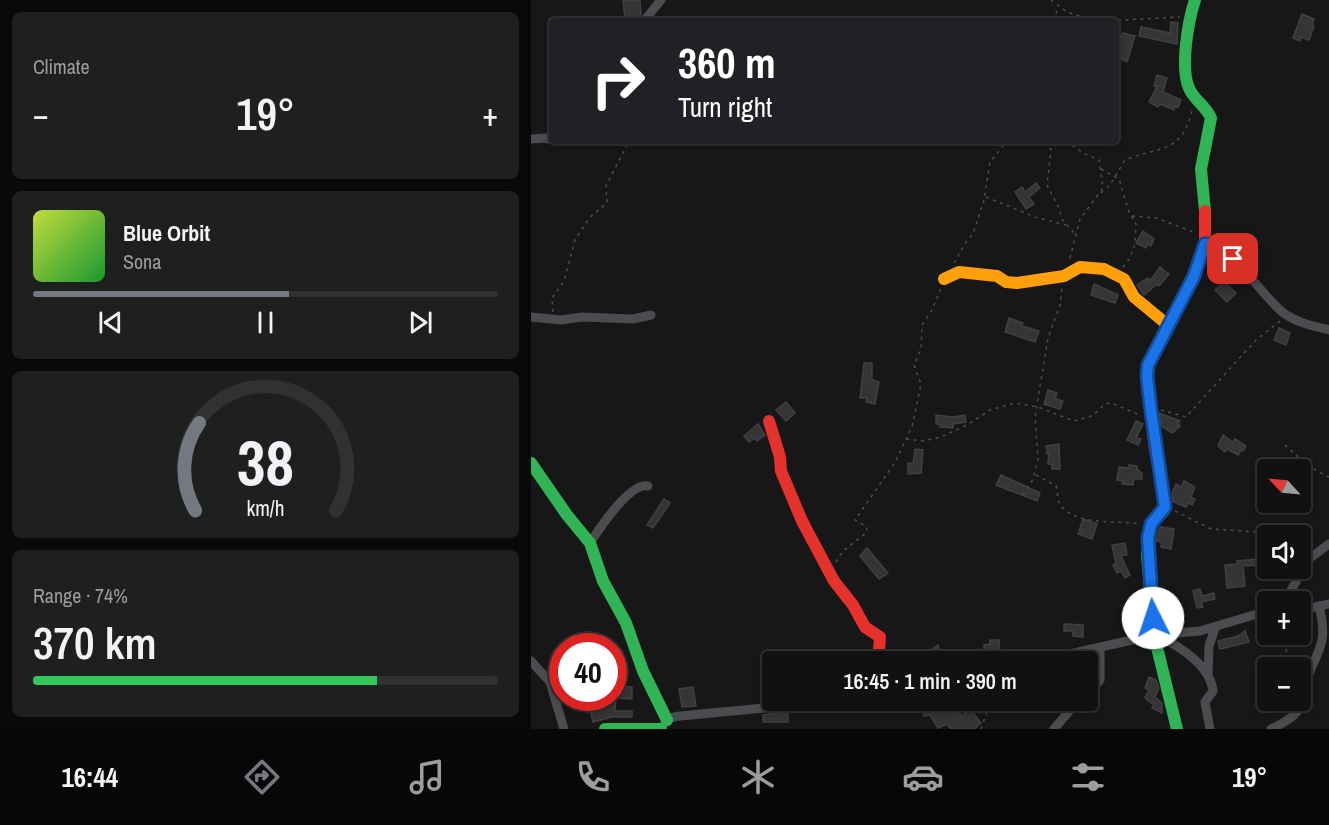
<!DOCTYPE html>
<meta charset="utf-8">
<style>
body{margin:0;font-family:"Archivo Narrow",sans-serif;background:#1e1f1f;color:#f1f3f6;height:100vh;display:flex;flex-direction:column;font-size:22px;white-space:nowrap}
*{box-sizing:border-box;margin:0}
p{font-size:20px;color:#9c9d9f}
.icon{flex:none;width:33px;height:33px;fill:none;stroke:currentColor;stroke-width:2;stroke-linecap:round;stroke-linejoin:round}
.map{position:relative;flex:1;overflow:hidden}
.details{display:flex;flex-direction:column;gap:12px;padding:12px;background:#090909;width:531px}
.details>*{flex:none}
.banner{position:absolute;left:18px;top:18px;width:570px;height:126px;border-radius:6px;box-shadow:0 3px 9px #0003,0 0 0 2px #303131;background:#202124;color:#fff;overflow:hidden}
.needle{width:39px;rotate:296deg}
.fabs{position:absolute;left:726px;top:459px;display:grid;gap:12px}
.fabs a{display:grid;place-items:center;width:54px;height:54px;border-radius:6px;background:#111;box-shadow:0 3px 9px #0003,0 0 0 2px #303131;font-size:30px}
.speed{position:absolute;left:18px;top:633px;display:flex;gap:12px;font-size:30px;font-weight:700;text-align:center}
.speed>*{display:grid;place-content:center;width:78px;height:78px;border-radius:50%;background:#111;box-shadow:0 3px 9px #0003,0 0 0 2px #303131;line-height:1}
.speed .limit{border:9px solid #d22;background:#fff;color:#111}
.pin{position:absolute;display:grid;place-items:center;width:51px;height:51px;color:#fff;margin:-26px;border-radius:12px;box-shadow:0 3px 9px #0006}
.me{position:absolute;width:66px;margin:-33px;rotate:356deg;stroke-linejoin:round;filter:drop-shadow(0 0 4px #0008)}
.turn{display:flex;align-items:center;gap:21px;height:126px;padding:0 30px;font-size:27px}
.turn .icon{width:78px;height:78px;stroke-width:2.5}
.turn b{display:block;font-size:42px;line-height:51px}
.big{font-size:45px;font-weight:600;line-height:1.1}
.details .card{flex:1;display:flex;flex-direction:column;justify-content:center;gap:9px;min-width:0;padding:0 21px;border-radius:9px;background:#1e1f1f}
.details .dial{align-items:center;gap:0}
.dial svg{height:156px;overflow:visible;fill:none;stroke:#303131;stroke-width:7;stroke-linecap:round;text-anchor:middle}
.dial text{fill:#f1f3f6;stroke:none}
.song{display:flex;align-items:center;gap:18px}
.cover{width:72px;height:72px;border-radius:9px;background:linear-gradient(135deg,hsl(70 70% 55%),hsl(130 70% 35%))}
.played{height:6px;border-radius:3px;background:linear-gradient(90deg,#757880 55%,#303131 55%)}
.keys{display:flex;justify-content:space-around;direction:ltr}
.heat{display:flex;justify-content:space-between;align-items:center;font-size:33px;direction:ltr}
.charge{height:9px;border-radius:4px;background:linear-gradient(90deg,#34c759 74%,#303131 0)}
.trip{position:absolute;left:231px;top:651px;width:336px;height:60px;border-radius:6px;background:#111;box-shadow:0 3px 9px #0003,0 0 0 2px #303131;font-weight:600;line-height:60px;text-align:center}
.tab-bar{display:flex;height:96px;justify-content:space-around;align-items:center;background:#070707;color:#9c9d9f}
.tab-bar .icon{width:42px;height:42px}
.tab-bar .active{color:#757880}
.tab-bar b{font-size:27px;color:#f1f3f6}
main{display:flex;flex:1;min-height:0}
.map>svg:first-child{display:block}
.building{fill:#353536;stroke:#3f4043;stroke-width:1.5}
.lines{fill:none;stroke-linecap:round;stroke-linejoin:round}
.path{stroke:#4d4e52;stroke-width:1.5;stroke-dasharray:3 4.5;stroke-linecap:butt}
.street{stroke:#4b4c50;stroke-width:9}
.fast{stroke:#30b455;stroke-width:12}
.slow{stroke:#ff9f0a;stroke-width:12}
.jam{stroke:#e5322d;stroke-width:12}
.route-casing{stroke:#114b97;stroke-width:15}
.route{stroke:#1a73e8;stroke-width:10}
</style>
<main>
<section class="details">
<div class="card"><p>Climate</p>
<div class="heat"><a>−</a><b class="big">19°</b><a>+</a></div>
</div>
<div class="card">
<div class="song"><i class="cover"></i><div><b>Blue Orbit</b><p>Sona</p></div></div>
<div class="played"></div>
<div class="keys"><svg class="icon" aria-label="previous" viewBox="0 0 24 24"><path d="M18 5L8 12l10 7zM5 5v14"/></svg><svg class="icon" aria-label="pause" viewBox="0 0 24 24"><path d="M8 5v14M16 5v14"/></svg><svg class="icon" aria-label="next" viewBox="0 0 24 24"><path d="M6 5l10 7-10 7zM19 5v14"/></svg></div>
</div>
<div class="card dial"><svg viewBox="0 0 100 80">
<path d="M14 69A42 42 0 1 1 86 69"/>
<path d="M14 69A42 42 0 0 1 16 24" stroke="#757880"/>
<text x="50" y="56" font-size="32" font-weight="700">38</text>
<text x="50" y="72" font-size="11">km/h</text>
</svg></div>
<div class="card"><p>Range · 74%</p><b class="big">370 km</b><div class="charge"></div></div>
</section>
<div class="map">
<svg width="798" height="729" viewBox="0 0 798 729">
<rect width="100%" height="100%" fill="#171717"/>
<!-- building -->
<path class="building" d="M92,0H109L110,14L107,18L94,19Z
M771,14L783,19L781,25L783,26L778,40L770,37L769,41L762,38Z
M640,22L647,23L646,44L608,36L610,27L639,33Z
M592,33L604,36L596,62L585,56V36L590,38Z
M626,75L636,78L632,92L650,100L647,107L644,106L643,110L629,104L627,107L618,102L626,86H623Z
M505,183L509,188L498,197L503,204L495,209L484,192L491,187L494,192Z
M612,231L623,239L620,246L616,244L615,248L605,243Z
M629,267L638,274L628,286L626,284L613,295L606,285L617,278L619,281Z
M693,282L705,293L696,302L684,290Z
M563,284L587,295L584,303L560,295Z
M478,318L492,323L491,326L508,331L504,342L474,332Z
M748,328L759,333L755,345L743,340Z
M333,363H341V380L348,382L344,404L335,402L336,398H329Z
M517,390L526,393L524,399L532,401L529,409L513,404Z
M255,402L264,413L255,421L245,410Z
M628,413L649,421L647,423L649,426L641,433L630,426Z
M405,415L422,417L434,415L435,422L422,424V428L409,427V424H405Z
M605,421L612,424L605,438L610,439L607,445L596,440Z
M227,424L234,435L226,441L224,438L218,442L213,436Z
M692,435L702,442L704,439L715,446L712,451L710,450L707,455L696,449L694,452L687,446Z
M528,444L529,469H521V464H517L518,453L516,454L515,446Z
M384,449L392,450L390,473L377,474V463L382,464Z
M598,465L606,466V469L611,473V479H603L602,485L591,484L592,481L586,480L588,467L598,468Z
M470,475L509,493L506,501L465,485Z
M653,481L664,487L660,497L664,499L661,505L657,503L655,507L642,502L641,493L645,484L650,487Z
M133,499L139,503L122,528L116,525Z
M552,519L566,524L561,539L547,534Z
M629,527L643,529L640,549L630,547L631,542L625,541Z
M594,543L596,555L590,556L599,575L594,578L590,571L586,573L582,565L585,564L581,545Z
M336,548L357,573L348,579L329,556Z
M726,559L727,565L712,566L714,586L696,588L694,565L706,564V561Z
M669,589L671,596L683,593L684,599L670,602L672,607L666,608L662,591Z
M533,624L552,625V637L542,636V631H533Z
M714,631L718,642L689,649L687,641L707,636Z
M459,640H468L469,662H453V645L459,644Z
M407,645L411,658L400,662H377L375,653L383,651L389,658Z
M618,677L625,680L628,688L624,697L631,703V713L621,708L623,705L614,698L618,690L614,688Z
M82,686L101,687V699L85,698L84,711H101V717H81L62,722L60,713H63L62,704L83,698Z
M162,687L165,706L151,707L148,689Z
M406,700L408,709L419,701L431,716L439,709L450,723L443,729H420L416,724L407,728L399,715L393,716L389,702Z
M257,712V722H232V715Z"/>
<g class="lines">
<!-- path -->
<path class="path" d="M520,0L536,12L564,21
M523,21L527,7
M572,21L649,17
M516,141L520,150L516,185L529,210L530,218L544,234
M535,141L552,153L568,160L572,188L549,219L538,262
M570,169L588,179L598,212L605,224L604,244L599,258L592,267
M570,193L579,185L594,160C631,145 651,155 662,107
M455,197L504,217L535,225
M601,216L625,218L665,233
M423,263L435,242L442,234L453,200L459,162L476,141
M22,312L21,298L33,281L44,240L59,217L76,203L75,186L98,141
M630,410L655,417L725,340L749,321
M375,439L392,441L410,437L436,425L459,410L484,403L507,407L543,421L561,416L574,404L580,403L609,415
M754,445L777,466L798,477
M505,475L525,486C527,490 526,495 527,500C537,527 587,520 610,524
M492,495L502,479L507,460L504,417L517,338L529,305L531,287
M644,511L680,529L726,532L736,536
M770,546L774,550
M305,562L312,551L335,533L336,527L324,520L363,464L381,427L390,384L383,365L390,349L391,325L401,310L410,288
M753,634L758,668
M450,729L460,700"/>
<!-- street -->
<path class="street" d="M113,21L130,0
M0,139L14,138L21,140
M24,141H50
M674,244C704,247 730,297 754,314C767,323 783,326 798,330
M0,317L30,320L51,317L102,319L120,315
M59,543C68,529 99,482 117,486
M753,602L779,558L798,544
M770,610L798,604
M628,636C649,647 679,665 682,691L674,702L679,729
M0,661L19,682L33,729
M503,662L623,635L669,631L736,611
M677,676L678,646L684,628
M556,697L569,680V647
M133,724C138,715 151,716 160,715L263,705L323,706L342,700
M523,729L540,709L551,700
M740,729C750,724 759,720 767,711C774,704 771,693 774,684C786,650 798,645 788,606"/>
<!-- fast -->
<path class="fast" d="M664,0C657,21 649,68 658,88C662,99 675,106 680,118L670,169L674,211
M0,463L36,515L59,543L72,581L95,623L112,671L136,720
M630,479L634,501L633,511L620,524L616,555L623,635L646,729
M74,729H130"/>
<!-- slow -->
<path class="slow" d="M413,279L428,272L466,276L475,282L486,283L533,276L549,267L573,269L593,279L603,297L638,326"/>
<!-- jam -->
<path class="jam" d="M238,421L249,457L250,471L271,521L303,581L322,605L334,627L349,637L347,662
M630,479L624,450L616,376L619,359L663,276L674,244V211"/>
</g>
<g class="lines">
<defs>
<path id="route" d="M622,618L617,538L620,524L634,507L620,411L616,376L617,365L663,276L674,244H681L702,259"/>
</defs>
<!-- route casing -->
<use href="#route" class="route-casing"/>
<!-- route -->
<use href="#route" class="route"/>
</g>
</svg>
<div class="fabs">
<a><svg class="needle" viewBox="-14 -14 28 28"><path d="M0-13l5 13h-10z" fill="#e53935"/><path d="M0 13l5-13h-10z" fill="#9c9d9f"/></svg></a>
<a><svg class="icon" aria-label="sound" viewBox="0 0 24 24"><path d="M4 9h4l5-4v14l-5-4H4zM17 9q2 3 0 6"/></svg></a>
<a>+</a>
<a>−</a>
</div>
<div class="speed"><div class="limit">40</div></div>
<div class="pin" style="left:702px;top:259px;background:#d93025"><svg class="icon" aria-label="arrive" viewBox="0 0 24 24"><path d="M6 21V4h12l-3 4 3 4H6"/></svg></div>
<svg class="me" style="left:622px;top:618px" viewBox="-20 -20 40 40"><circle r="19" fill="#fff"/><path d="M0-13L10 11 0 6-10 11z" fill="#1a73e8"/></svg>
<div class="trip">16:45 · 1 min · 390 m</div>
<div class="banner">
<div class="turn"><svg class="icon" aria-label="right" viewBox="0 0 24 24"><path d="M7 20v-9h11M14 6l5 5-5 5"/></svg><div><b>360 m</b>Turn right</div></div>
</div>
</div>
</main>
<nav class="tab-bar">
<b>16:44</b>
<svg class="icon active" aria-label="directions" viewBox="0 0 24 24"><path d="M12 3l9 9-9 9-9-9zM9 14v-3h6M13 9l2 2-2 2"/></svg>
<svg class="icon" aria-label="music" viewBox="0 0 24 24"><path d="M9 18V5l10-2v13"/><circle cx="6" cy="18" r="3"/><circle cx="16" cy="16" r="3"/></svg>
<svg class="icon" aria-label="phone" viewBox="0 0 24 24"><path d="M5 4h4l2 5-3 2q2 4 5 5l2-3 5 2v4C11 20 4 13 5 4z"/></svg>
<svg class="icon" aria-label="climate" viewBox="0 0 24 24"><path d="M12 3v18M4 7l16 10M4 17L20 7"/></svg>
<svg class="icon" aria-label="car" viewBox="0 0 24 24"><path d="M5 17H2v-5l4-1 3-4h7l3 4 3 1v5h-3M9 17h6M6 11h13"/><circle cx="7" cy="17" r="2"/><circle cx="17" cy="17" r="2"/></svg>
<svg class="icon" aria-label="filters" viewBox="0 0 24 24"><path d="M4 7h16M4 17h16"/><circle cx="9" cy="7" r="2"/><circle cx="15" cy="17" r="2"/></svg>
<b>19°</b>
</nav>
